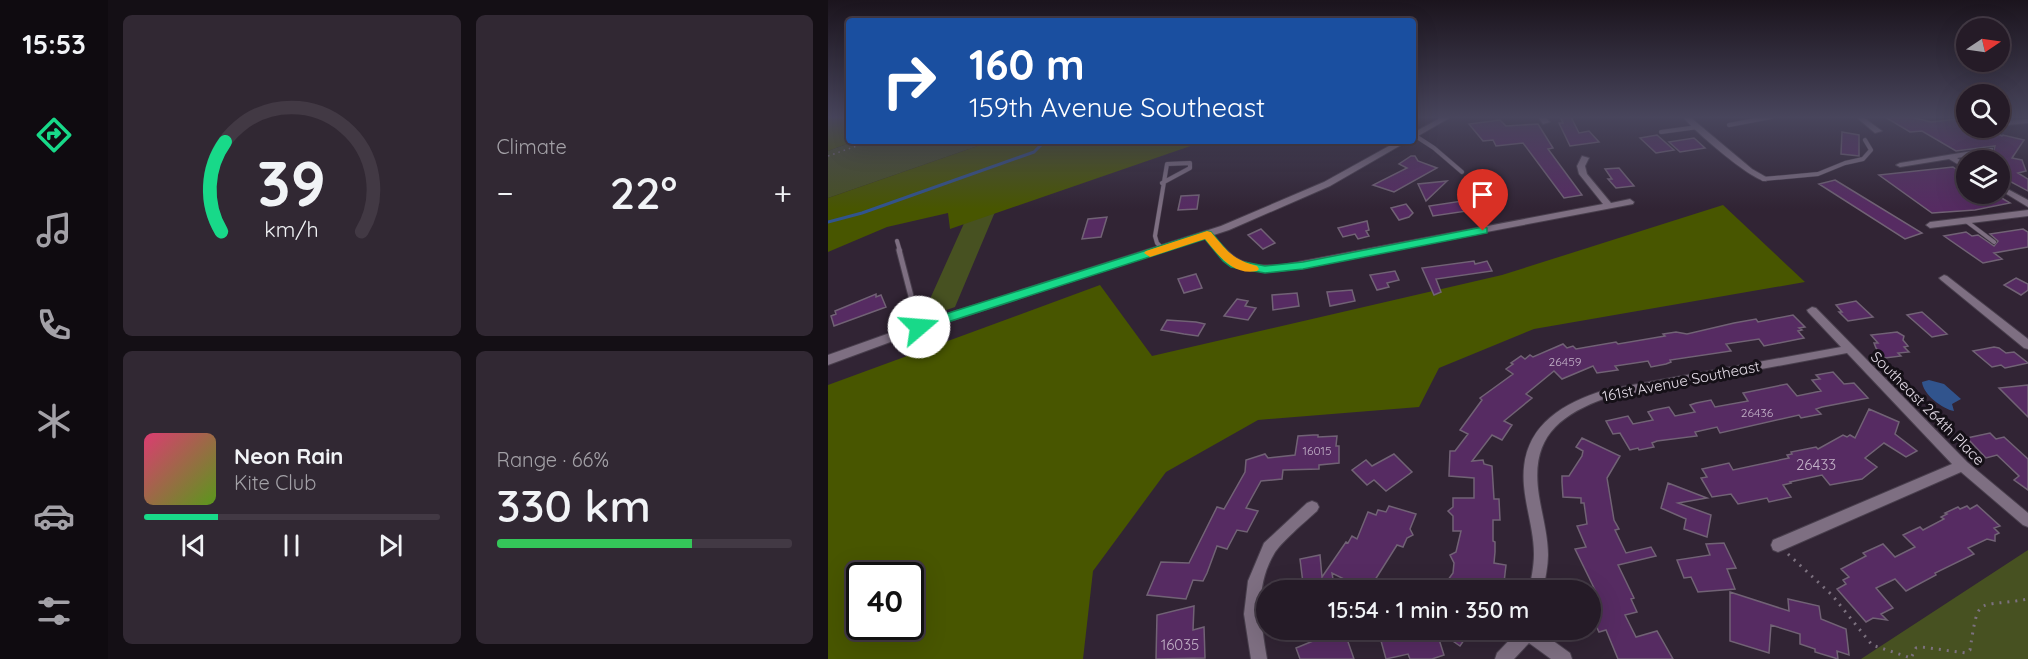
<!DOCTYPE html>
<meta charset="utf-8">
<style>
body{margin:0;font-family:Quicksand,sans-serif;background:#312833;color:#f1f3f6;height:100vh;display:flex;flex-direction:column;font-size:22px;white-space:nowrap}
*{box-sizing:border-box;margin:0}
p{font-size:20px;color:#a3a1a7}
.icon{flex:none;width:33px;height:33px;fill:none;stroke:currentColor;stroke-width:2;stroke-linecap:round;stroke-linejoin:round}
.map{position:relative;flex:1;overflow:hidden}
.details{display:flex;flex-direction:column;gap:15px;padding:15px;background:#140f15;width:720px}
.details>*{flex:none}
.banner{position:absolute;left:18px;top:18px;width:570px;height:126px;border-radius:6px;box-shadow:0 6px 24px #0002,0 0 0 2px #423944;background:#1a4fa0;color:#fff;overflow:hidden}
.needle{width:39px;rotate:77deg}
.tools{position:absolute;left:1128px;top:18px;display:grid;gap:12px}
.tools a{display:grid;place-items:center;width:54px;height:54px;border-radius:50%;background:#251b27;box-shadow:0 6px 24px #0002,0 0 0 2px #423944;font-size:30px}
.speed{position:absolute;left:18px;top:562px;display:flex;gap:12px;font-size:30px;font-weight:700;text-align:center}
.speed>*{display:grid;place-content:center;width:78px;height:78px;border-radius:50%;background:#251b27;box-shadow:0 6px 24px #0002,0 0 0 2px #423944;line-height:1}
.speed .limit{border:3px solid #111;border-radius:9px;background:#fff;color:#111}
.pin{position:absolute;display:grid;place-items:center;width:51px;height:51px;color:#fff;margin:-62px -26px;border-radius:50% 50% 50% 0;rotate:-45deg;box-shadow:0 0 6px #0007}
.pin .icon{rotate:45deg}
.me{position:absolute;width:66px;margin:-33px;rotate:72deg;stroke-linejoin:round;filter:drop-shadow(0 0 4px #0008)}
.turn{display:flex;align-items:center;gap:21px;height:126px;padding:0 24px;font-size:27px}
.turn .icon{width:78px;height:78px;stroke-width:2.5}
.turn b{display:block;font-size:42px;line-height:51px}
.big{font-size:45px;font-weight:600;line-height:1.1}
.details .tile{flex:1;display:flex;flex-direction:column;justify-content:center;gap:9px;min-width:0;padding:0 21px;border-radius:9px;background:#312833}
.details .dial{align-items:center;gap:0}
.dial svg{height:156px;overflow:visible;fill:none;stroke:#423944;stroke-width:7;stroke-linecap:round;text-anchor:middle}
.dial text{fill:#f1f3f6;stroke:none}
.song{display:flex;align-items:center;gap:18px}
.cover{width:72px;height:72px;border-radius:9px;background:linear-gradient(135deg,hsl(340 70% 55%),hsl(90 70% 35%))}
.played{height:6px;border-radius:3px;background:linear-gradient(90deg,#18d989 25%,#423944 25%)}
.keys{display:flex;justify-content:space-around;direction:ltr}
.heat{display:flex;justify-content:space-between;align-items:center;font-size:33px;direction:ltr}
.charge{height:9px;border-radius:4px;background:linear-gradient(90deg,#34c759 66%,#423944 0)}
.details .tiles{flex:1;display:grid;gap:15px;grid-template-columns:repeat(2,1fr)}
.trip{position:absolute;left:428px;top:580px;width:345px;height:60px;border-radius:30px;background:#251b27;box-shadow:0 6px 24px #0002,0 0 0 2px #423944;font-weight:600;line-height:60px;text-align:center}
main{display:flex;flex:1;min-height:0}
.tab-bar{display:flex;flex-direction:column;width:108px;justify-content:space-around;align-items:center;background:#0f0b10;color:#a3a1a7}
.tab-bar .icon{width:42px;height:42px}
.tab-bar .on{color:#18d989}
.tab-bar b{font-size:27px;color:#f1f3f6}
.map>svg:first-child{display:block}
.green{fill:#475121}
.forest{fill:#485600;fill-rule:evenodd}
.water{fill:#31548d}
.lines{fill:none;stroke-linecap:round;stroke-linejoin:round}
.stream{stroke:#31548d;stroke-width:3}
.building{fill:#562b62;stroke:#716275;stroke-width:1.5}
.service-far1-casing{stroke:#493f4d;stroke-width:5}
.service-casing{stroke:#493f4d;stroke-width:7}
.minor-casing{stroke:#493f4d;stroke-width:2}
.tertiary-casing{stroke:#493f4d;stroke-width:2}
.path-far1{stroke:#7c717f;stroke-width:1.5;stroke-dasharray:1.5 4;stroke-linecap:butt}
.path{stroke:#7c717f;stroke-width:3;stroke-dasharray:2 6;stroke-linecap:butt}
.service-far1{stroke:#7e6f82;stroke-width:4}
.service{stroke:#7e6f82;stroke-width:5}
.minor{fill:#7e6f82;fill-rule:evenodd}
.tertiary{fill:#7e6f82;fill-rule:evenodd}
.route{fill:#18d989;stroke:#108d59;stroke-width:1.5}
.slow{fill:#f59e0b}
.labels{text-anchor:middle;dominant-baseline:central;stroke-width:6;stroke-linejoin:round;paint-order:stroke}
.number-label{font-size:12px;fill:#c2b1c7}
.street-label{font-size:15px;fill:#e6dee9;stroke:#151017}
.near-number-label{font-size:15px;fill:#c2b1c7}
</style>
<main>
<nav class="tab-bar">
<b>15:53</b>
<svg class="icon on" aria-label="directions" viewBox="0 0 24 24"><path d="M12 3l9 9-9 9-9-9zM9 14v-3h6M13 9l2 2-2 2"/></svg>
<svg class="icon" aria-label="music" viewBox="0 0 24 24"><path d="M9 18V5l10-2v13"/><circle cx="6" cy="18" r="3"/><circle cx="16" cy="16" r="3"/></svg>
<svg class="icon" aria-label="phone" viewBox="0 0 24 24"><path d="M5 4h4l2 5-3 2q2 4 5 5l2-3 5 2v4C11 20 4 13 5 4z"/></svg>
<svg class="icon" aria-label="climate" viewBox="0 0 24 24"><path d="M12 3v18M4 7l16 10M4 17L20 7"/></svg>
<svg class="icon" aria-label="car" viewBox="0 0 24 24"><path d="M5 17H2v-5l4-1 3-4h7l3 4 3 1v5h-3M9 17h6M6 11h13"/><circle cx="7" cy="17" r="2"/><circle cx="17" cy="17" r="2"/></svg>
<svg class="icon" aria-label="filters" viewBox="0 0 24 24"><path d="M4 7h16M4 17h16"/><circle cx="9" cy="7" r="2"/><circle cx="15" cy="17" r="2"/></svg>
</nav>
<section class="details">
<div class="tiles">
<div class="tile dial"><svg viewBox="0 0 100 80">
<path d="M14 69A42 42 0 1 1 86 69"/>
<path d="M14 69A42 42 0 0 1 16 23" stroke="#18d989"/>
<text x="50" y="56" font-size="32" font-weight="700">39</text>
<text x="50" y="72" font-size="11">km/h</text>
</svg></div>
<div class="tile"><p>Climate</p>
<div class="heat"><a>−</a><b class="big">22°</b><a>+</a></div>
</div>
<div class="tile">
<div class="song"><i class="cover"></i><div><b>Neon Rain</b><p>Kite Club</p></div></div>
<div class="played"></div>
<div class="keys"><svg class="icon" aria-label="previous" viewBox="0 0 24 24"><path d="M18 5L8 12l10 7zM5 5v14"/></svg><svg class="icon" aria-label="pause" viewBox="0 0 24 24"><path d="M8 5v14M16 5v14"/></svg><svg class="icon" aria-label="next" viewBox="0 0 24 24"><path d="M6 5l10 7-10 7zM19 5v14"/></svg></div>
</div>
<div class="tile"><p>Range · 66%</p><b class="big">330 km</b><div class="charge"></div></div>
</div>
</section>
<div class="map">
<svg width="1200" height="659" viewBox="0 0 1200 659">
<rect width="100%" height="100%" fill="#312434"/>
<!-- green -->
<path class="green" d="M27,141H164L0,198V151Z
M173,141L191,155L127,307L93,319Z
M1200,550V659H1033Z"/>
<!-- forest -->
<path class="forest" d="M0,117H21V141H27L0,151Z
M164,141H377L122,229L120,213L59,227L0,252V198Z
M895,205L977,282L706,329L611,368L591,407L430,420L338,472L265,571L255,659H0V385L272,285L324,356L674,275ZM32,576H82V627H32Z"/>
<!-- water -->
<path class="water" d="M1101,380L1116,384L1133,399L1124,404L1126,411C1114,409 1095,394 1094,382Z"/>
<g class="lines">
<!-- stream -->
<path class="stream" d="M0,222L34,213L206,152L217,141"/>
</g>
<!-- building -->
<path class="building" d="M732,117H743L751,133L761,131L771,142L742,146L731,123H735Z
M1057,117H1083L1103,122L1138,118V128H1158L1174,136L1175,135L1196,140L1184,158L1194,160L1198,171L1190,173L1200,179V191L1172,176V160L1140,159L1165,154L1167,146L1128,151L1094,131L1082,132Z
M672,120L678,126L710,124L725,148L720,149L754,195L736,198L695,143L668,146L665,140L655,141L641,124Z
M1014,132L1031,135V156L1013,154Z
M829,135L846,150L828,153L812,138Z
M866,138L877,148L852,152L841,142Z
M583,156H587L590,161L609,168L566,192L545,185L579,168L571,164Z
M1125,167L1138,176V195L1167,194L1182,203L1147,210L1104,213L1051,175Z
M791,168L806,186L788,188L780,179H784L777,169Z
M1007,180L1094,233L1077,239L991,184Z
M619,181L598,201L590,184Z
M371,195L369,209L350,210L353,196Z
M634,201L639,211L605,216L601,206Z
M578,204L585,213L581,217L571,220L563,208Z
M279,217L273,237L254,239L260,219Z
M539,221L541,230L538,231L541,236L530,239L527,234L515,237L510,228Z
M433,229L447,243L435,249L420,235Z
M1195,229L1200,232V247L1166,253L1174,259L1155,263L1116,236L1138,232L1144,236L1150,235L1166,246L1170,241L1162,234Z
M646,261L647,264L659,261L664,271L608,279L613,292L606,295L594,268Z
M567,271L571,280L559,283L561,287L549,290L542,275Z
M368,274L374,288L356,293L350,279Z
M1188,278L1200,284V290L1193,295L1176,285Z
M524,290L527,301L502,306L499,292Z
M469,293L471,306L445,310L444,295Z
M48,294V297L53,295L58,307L6,326L3,316L8,314L7,311Z
M409,299L420,301L417,306L428,308L420,320L396,316Z
M1028,301L1045,317L1020,321L1011,312H1014L1008,305Z
M1094,312L1119,334L1104,337L1079,315Z
M965,315L977,327L971,328L974,330L970,331L976,338L936,346L931,339L898,344L903,351L842,360L843,362L838,364L823,367L820,361L787,366L790,370L769,373L765,366L734,379L726,371L698,394L704,398L676,421L684,425L674,440L664,435L644,461L655,460L656,464L664,466L666,499H671L672,520H665V541L667,542V552L666,563L678,565L675,591L630,583L643,591H612L625,573L626,563L622,555L628,552L633,531H625V516L620,511L625,507V498H646V478L621,476L622,451H627L640,434L632,430L654,400L652,398L685,374L678,369L685,364L683,363L693,356L697,359L702,355L705,357L735,344L739,348L745,346L748,349L788,342L790,344L837,336L835,334L848,332L859,334L906,323L928,319L930,322Z
M339,320L368,322L377,324L370,336L356,334L333,330Z
M1069,332L1076,336L1075,340L1080,346L1076,347L1081,352L1070,353L1073,356L1057,358L1048,348L1046,343H1050L1043,335Z
M1166,347L1171,348L1178,353L1186,352L1200,363L1177,368L1173,365L1164,367L1145,351Z
M1005,372L1016,384L1026,383L1040,398L994,407L988,409L993,414L973,418L971,415L892,433L889,427L867,432L869,436L829,441L824,443L826,447L811,450L810,448L802,450L792,433L785,434L778,421L800,416L805,424L825,420L820,412L826,410L841,407L847,416L867,412L862,405L868,403L883,400L887,407L920,401L915,393L959,384L969,396L993,391L984,380L992,379L988,375Z
M1200,385V417L1171,388Z
M1041,409L1071,422L1067,434L1089,451L1078,457L1056,443L1037,458L1049,467L1034,479L1002,485L994,475L962,482L963,483L955,485L963,497L941,502L939,498L910,504L903,494L884,497L873,478L879,477L874,469L901,463L905,470L961,458L959,455L964,454L963,452L988,447L990,449L1015,435L1019,437L1022,435L1027,438Z
M1162,433L1168,439L1176,437L1200,459V490L1186,480L1191,476L1169,455L1158,458L1139,438Z
M485,435H490V437L509,436L508,446H511V463L491,465V469L455,470L454,479L433,481L418,508L430,511L419,532L409,530L399,549L389,546L379,573L375,581L365,580L358,599L319,595L333,562L361,563L389,507L396,509L417,472L418,460L437,454L440,458L467,455L470,436Z
M754,438L792,456L779,478L786,520L791,529L787,530L798,553L823,547L828,556L790,565L806,598L803,599L809,612L797,615L808,637L829,631L845,659H790L778,630L771,632L762,613V601L771,598L747,549L758,547L749,526L759,524L756,503H753V498L735,497L734,482V476H741L754,456L755,451L748,447Z
M566,454L584,472L558,491L546,480L539,485L524,470L538,460L544,466Z
M840,483L879,498L850,503L883,515L879,537L856,529L858,519L833,508Z
M1149,505L1172,526L1166,528L1171,533L1167,535V541L1159,539L1140,548L1146,554L1107,573L1108,575L1078,591L1067,579L1048,588L1065,608L1053,614L1059,620L1045,618L1038,622L1009,589L1018,584L1015,580L1021,577L1013,569L1038,556L1035,553L1055,544L1067,557L1087,547L1075,535L1092,527L1095,530L1116,519L1113,517L1119,514L1117,513L1130,507L1132,509L1139,506L1142,509Z
M561,506L588,514L582,529L585,535L579,538L575,547L569,545L540,591L504,573L507,591H476L472,559L492,555L494,577L518,542L520,543L524,536L529,539L540,512L548,515L550,510L558,512Z
M896,543L908,568L899,569L907,589L870,592L863,577L856,578L849,560L882,555L878,544Z
M902,592L961,611L960,599L991,606L993,619L1018,629L1021,655L1009,651L1010,659L987,652V649L972,644V634L943,625L941,653L902,641Z
M366,606L365,630L376,627L377,658L328,659L329,615Z
M550,630H591L593,638L609,633L616,655L604,659H582L580,654L558,659Z
M609,630H643L632,646Z
M507,632L509,640L518,636L526,659H472L468,648Z"/>
<g class="lines">
<defs>
<path id="service-far1" d="M901,125L943,117
M833,132L870,127
M586,135L606,148L634,172
M362,163V168L336,182L339,164Z
M935,179L990,174L1017,163L1035,159L1043,150L1037,140
M334,183L336,182
M1138,221L1166,242
M69,241L72,251
M335,249L329,243L327,236L336,182"/>
<path id="service" d="M71,250L91,327"/>
<path id="minor" d="M710,117H717L722,122L715,124Z
M855,117H862L924,169L938,177V181C924,181 864,129 855,117Z
M1028,117H1035L1054,131L1047,133Z
M1200,119V123L1179,125L1175,123L1179,121Z
M1162,148H1165V152L1129,158L1138,164V169L1121,159L1072,167L1068,165L1072,163Z
M754,156L761,158L757,166L759,174L783,203L802,199L806,202L805,204L454,271C412,273 400,267 375,234L376,232H382C408,262 414,267 454,265L775,204L751,174L749,166Z
M1172,185L1200,200V207L1172,190Z
M1200,210V216L1102,228L1098,225L1102,222Z
M1116,275L1119,276L1200,339V349L1196,348L1113,280L1111,278Z
M984,307L988,308L1139,462L1200,513V527L1195,525L1133,472L955,550L950,552L945,550L943,545L945,540L1124,464L1019,353L778,398C728,416 702,440 711,496C714,515 720,535 720,555C720,567 717,579 715,591H701C703,579 706,567 706,554C706,531 698,509 696,486C691,430 729,405 777,390L1013,347L980,312L979,310Z
M484,501L489,503L491,507L489,511C478,521 452,543 446,554C426,588 433,623 439,659H423L416,614L420,581L436,543L479,503Z
M691,630H710L742,653L744,659H723L701,643L686,659H667L669,653Z"/>
<path id="tertiary" d="M614,117H623L585,139V133Z
M570,141H580L502,186L401,230L95,330L0,365V355L87,324L393,226L496,182Z"/>
</defs>
<!-- service-far1 casing -->
<use href="#service-far1" class="service-far1-casing"/>
<!-- service casing -->
<use href="#service" class="service-casing"/>
<!-- minor casing -->
<use href="#minor" class="minor-casing"/>
<!-- tertiary casing -->
<use href="#tertiary" class="tertiary-casing"/>
<!-- path-far1 -->
<path class="path-far1" d="M0,156L43,141"/>
<!-- path -->
<path class="path" d="M960,554L1004,595L1044,645L1083,658
M1084,656L1088,648L1094,647L1138,653L1142,650C1151,591 1149,609 1200,599"/>
<!-- service-far1 -->
<use href="#service-far1" class="service-far1"/>
<!-- service -->
<use href="#service" class="service"/>
<!-- minor -->
<use href="#minor" class="minor"/>
<!-- tertiary -->
<use href="#tertiary" class="tertiary"/>
</g>
<!-- sky -->
<linearGradient id="sky" x2="0" y2="1"><stop stop-color="#1b141d"/><stop offset="0.56" stop-color="#48455c"/><stop offset="1" stop-color="#48455c" stop-opacity="0"/></linearGradient>
<rect width="1200" height="209" fill="url(#sky)"/>
<!-- route -->
<path class="route" d="M655,227L659,228V233L475,269L437,273L403,267L395,261L377,239L95,330L91,332L84,327L86,324L379,231L383,232L403,256L411,261L437,266L475,262Z"/>
<!-- slow -->
<path class="slow" d="M379,231L383,232C399,251 405,260 429,266L431,269L429,271C405,276 390,255 377,239L322,257L316,253L318,251Z"/>
<g class="labels">
<!-- number labels -->
<g class="number-label">
<text x="737" y="361">26459</text>
<text x="929" y="412">26436</text>
<text x="489" y="450">16015</text>
</g>
<!-- street labels -->
<g class="street-label">
<text transform="translate(853 381) rotate(-11)">161st Avenue Southeast</text>
<text transform="translate(1100 408) rotate(45)">Southeast 264th Place</text>
</g>
<!-- near-number labels -->
<g class="near-number-label">
<text x="988" y="464">26433</text>
<text x="352" y="644">16035</text>
</g>
</g>
</svg>
<div class="tools">
<a><svg class="needle" viewBox="-14 -14 28 28"><path d="M0-13l5 13h-10z" fill="#e53935"/><path d="M0 13l5-13h-10z" fill="#a3a1a7"/></svg></a>
<a><svg class="icon" aria-label="search" viewBox="0 0 24 24"><circle cx="10" cy="10" r="6"/><path d="M15 15l6 6"/></svg></a>
<a><svg class="icon" aria-label="layers" viewBox="0 0 24 24"><path d="M12 4l9 5-9 5-9-5zM3 14l9 5 9-5"/></svg></a>
</div>
<div class="speed"><div class="limit">40</div></div>
<div class="pin" style="left:655px;top:231px;background:#d93025"><svg class="icon" aria-label="arrive" viewBox="0 0 24 24"><path d="M6 21V4h12l-3 4 3 4H6"/></svg></div>
<svg class="me" style="left:91px;top:327px" viewBox="-20 -20 40 40"><circle r="19" fill="#fff"/><path d="M0-13L10 11 0 6-10 11z" fill="#18d989"/></svg>
<div class="trip">15:54 · 1 min · 350 m</div>
<div class="banner">
<div class="turn"><svg class="icon" aria-label="right" viewBox="0 0 24 24"><path d="M7 20v-9h11M14 6l5 5-5 5"/></svg><div><b>160 m</b>159th Avenue Southeast</div></div>
</div>
</div>
</main>
